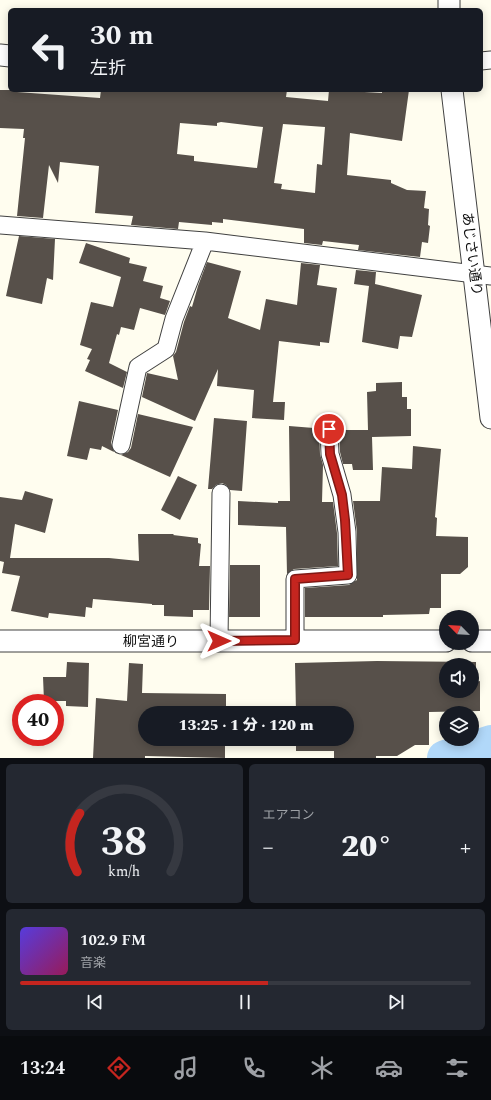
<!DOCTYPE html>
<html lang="ja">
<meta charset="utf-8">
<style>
body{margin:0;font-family:Spectral,"Noto Sans JP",serif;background:#242831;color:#f1f3f6;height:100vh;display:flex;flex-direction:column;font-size:15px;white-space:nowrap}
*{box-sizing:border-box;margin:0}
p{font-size:13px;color:#9ea1a6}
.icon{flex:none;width:22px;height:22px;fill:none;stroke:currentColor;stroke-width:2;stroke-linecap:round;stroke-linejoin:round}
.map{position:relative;height:758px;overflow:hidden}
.drawer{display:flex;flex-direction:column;gap:6px;padding:6px;background:#0d0f14;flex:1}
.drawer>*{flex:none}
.guide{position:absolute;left:8px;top:8px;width:475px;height:84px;border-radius:6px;box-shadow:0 2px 10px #0003;background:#171b24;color:#f1f3f6;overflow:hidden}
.needle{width:26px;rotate:294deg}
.tools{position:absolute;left:439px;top:610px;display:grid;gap:8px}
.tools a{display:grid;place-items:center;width:40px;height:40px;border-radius:50%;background:#171b24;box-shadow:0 2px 10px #0003;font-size:20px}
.speed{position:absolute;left:12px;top:694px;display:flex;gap:8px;font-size:20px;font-weight:700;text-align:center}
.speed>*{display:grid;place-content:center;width:52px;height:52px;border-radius:50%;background:#171b24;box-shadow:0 2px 10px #0003;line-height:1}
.speed .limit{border:6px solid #d22;background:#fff;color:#111}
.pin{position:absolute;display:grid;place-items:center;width:34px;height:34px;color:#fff;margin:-17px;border:2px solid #fff;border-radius:50%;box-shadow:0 1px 4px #0007}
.me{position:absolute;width:44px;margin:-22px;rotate:90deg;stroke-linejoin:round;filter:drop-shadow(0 0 3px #0008)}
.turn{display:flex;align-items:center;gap:14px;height:84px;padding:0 16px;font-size:18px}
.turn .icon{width:52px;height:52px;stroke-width:2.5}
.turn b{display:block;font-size:28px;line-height:34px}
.big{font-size:30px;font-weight:800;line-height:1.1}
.drawer .card{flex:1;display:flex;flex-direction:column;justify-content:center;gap:6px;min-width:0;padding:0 14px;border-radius:6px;background:#242831}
.drawer .dial{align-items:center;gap:0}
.dial svg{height:104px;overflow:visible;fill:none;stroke:#363941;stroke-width:7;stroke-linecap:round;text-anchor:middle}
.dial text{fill:#f1f3f6;stroke:none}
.song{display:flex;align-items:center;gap:12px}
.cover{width:48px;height:48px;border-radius:6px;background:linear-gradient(135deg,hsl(250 70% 55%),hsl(330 70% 35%))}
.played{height:4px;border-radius:2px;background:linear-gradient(90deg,#c5251f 55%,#363941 55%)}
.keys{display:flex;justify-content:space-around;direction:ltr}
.heat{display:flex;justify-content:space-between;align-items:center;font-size:22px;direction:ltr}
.drawer .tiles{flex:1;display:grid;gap:6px;grid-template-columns:1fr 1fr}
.card:last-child{grid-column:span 2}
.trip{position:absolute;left:138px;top:706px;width:216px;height:40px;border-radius:20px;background:#171b24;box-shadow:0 2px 10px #0003;font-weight:800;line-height:40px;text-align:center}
.tab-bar{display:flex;height:64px;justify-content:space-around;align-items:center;background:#090b0e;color:#9ea1a6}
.tab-bar .icon{width:28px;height:28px}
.tab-bar .selected{color:#c5251f}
.tab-bar b{font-size:18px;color:#f1f3f6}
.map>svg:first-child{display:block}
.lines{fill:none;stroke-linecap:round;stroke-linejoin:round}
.river{stroke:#b1d8f9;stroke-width:36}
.building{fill:#57504a;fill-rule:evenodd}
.minor-casing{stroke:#414141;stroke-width:19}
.tertiary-casing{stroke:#414141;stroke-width:23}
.minor{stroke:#fff;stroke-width:17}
.tertiary{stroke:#fff;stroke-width:21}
.route-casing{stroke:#801814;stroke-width:10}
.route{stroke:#c5251f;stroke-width:7}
.labels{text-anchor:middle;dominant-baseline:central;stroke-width:4;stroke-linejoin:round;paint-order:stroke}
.street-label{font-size:14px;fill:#0e0e0e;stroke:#fff}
</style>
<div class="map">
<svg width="491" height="758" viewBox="0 0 491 758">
<rect width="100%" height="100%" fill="#fffdef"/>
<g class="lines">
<!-- river -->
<path class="river" d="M445,758L491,743"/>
</g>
<!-- building -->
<path class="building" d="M0,90H17V92L100,98L101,90H287L286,97L328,101L329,90L382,93V90H409L402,141L350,133L347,175L391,180V183L407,190L426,191L424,208L429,209L428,225L430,226L428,243L422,242L420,257L358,250L359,245L323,241L322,245L304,243V229L223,219V223L212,222V225L179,222L178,229L131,225L133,216L95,213L99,166L60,162L58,183L49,165L43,218L17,216L25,138H23L24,129L0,128ZM221,122L263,127L257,168L194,161V156L177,154L180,123L217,126V123ZM283,124L325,127L322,165L317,164L315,193L281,189L282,184L274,183Z
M19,236L55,239L53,280L47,278L42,304L6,296Z
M86,243L130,258L129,263L147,267L143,281L163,286L160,298L170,301L165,315L140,308L134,330L121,327L119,335L117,334L109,363L127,372L123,388L85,371L90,360L87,359L92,349L80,345L91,302L113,307L121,277L79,263Z
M207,262L241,271L228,318L260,330L266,299L297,305L301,263L320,265L317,285L337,288L329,343L320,342V346L279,341L273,402H285L284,420L252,418L254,390L217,386L218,369L195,421L142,397L147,373L178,380L173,356L176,352L184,322L190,306L192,307L198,286Z
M356,270L376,272L375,284L422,295L412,337L400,336L398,349L362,342L369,286L354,284Z
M402,382V397H407V409H411V436L372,437L373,470H353L352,464H343L340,452L339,430H368L367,392L376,391V383Z
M79,401L118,410L111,443L114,452L102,446L101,450L90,448L87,460L67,456Z
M138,414L193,427L170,477L121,455L128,452L131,448Z
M214,418L247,421L242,491L230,490L226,485L222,483L216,485L212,489H208Z
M289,426L314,428V430H319L320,454L323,465L322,502H333L337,533L338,566L294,569L287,574L286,527L238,525V501L278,503V501H290Z
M413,446L441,449L435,517L437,518L436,536L468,537V567L460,574H441V608H430L429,614L383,615V617H305V588L349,585L357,580V532L353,501H380L382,467L412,469Z
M178,476L197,485L180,520L161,510Z
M25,491L53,499L45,533L15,524L10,558H109L139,561L138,534H174L173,535L198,538V543L201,544L199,566H210L209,610H193V617L164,616V605H152V604L93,599L92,608L86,607L85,617L49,613L48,618L11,611L20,576L2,573L4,562L0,561V497L22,500Z
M230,565H260V617H229Z
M377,661L476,662V682L480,681V711L429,712V745H415L397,756H376V758H334V751H296V739H347V713H296L295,663ZM446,665H472V691H446Z
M67,662L89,663L88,707L66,706V701H44L43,677H66Z
M129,663L143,664L142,693L226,694V713H145V739H225V758L145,756V758H93L96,698L127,701Z"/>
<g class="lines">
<defs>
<path id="minor" d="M481,61L491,60
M0,225L205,241L491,276
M121,445L138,367L166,349L174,319L205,241
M295,640V579L348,575L347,532L342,495L330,454L329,429
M219,641L221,493"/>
<path id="tertiary" d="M449,0V10
M0,55L10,56
M452,90L491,418
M0,641H446
M472,641H491"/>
</defs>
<!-- minor casing -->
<use href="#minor" class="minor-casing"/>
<!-- tertiary casing -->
<use href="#tertiary" class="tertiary-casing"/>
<!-- minor -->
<use href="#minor" class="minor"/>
<!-- tertiary -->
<use href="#tertiary" class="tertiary"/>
</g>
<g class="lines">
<defs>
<path id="route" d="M219,641L295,640V579L348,575L345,520L342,495L330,454L329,429"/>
</defs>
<!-- route casing -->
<use href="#route" class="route-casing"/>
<!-- route -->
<use href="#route" class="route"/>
</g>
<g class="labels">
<!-- street labels -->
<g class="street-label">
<text transform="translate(472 254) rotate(83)">あじさい通り</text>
<text x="151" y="641">柳宮通り</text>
</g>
</g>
</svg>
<div class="tools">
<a><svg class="needle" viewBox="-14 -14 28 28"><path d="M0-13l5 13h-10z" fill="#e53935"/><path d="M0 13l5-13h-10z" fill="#9ea1a6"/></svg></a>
<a><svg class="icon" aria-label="sound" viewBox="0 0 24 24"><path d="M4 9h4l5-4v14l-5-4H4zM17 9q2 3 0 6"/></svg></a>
<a><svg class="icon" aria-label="layers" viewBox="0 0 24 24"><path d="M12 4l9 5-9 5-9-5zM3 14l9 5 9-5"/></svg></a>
</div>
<div class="speed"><div class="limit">40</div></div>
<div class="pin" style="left:329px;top:429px;background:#d93025"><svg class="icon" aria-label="arrive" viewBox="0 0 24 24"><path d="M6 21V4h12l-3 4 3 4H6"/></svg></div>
<svg class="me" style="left:219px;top:641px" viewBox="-20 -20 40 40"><path d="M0-17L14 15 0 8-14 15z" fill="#c5251f" stroke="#fff" stroke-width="4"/></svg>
<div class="trip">13:25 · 1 分 · 120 m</div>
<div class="guide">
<div class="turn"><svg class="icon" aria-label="left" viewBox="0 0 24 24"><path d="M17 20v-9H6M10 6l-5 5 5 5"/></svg><div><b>30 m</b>左折</div></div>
</div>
</div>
<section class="drawer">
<div class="tiles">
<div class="card dial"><svg viewBox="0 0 100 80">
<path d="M14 69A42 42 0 1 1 86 69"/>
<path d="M14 69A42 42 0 0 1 16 24" stroke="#c5251f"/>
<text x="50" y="56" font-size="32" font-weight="700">38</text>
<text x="50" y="72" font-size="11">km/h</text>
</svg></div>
<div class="card"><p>エアコン</p>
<div class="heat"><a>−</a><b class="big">20°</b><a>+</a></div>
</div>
<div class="card">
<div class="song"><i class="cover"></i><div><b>102.9 FM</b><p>音楽</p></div></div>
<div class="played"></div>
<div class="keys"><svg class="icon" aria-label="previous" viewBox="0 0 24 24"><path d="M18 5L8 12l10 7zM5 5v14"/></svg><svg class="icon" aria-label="pause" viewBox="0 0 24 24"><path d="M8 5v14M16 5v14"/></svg><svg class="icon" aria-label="next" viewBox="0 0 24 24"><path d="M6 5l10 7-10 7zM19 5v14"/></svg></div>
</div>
</div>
</section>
<nav class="tab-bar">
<b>13:24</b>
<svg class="icon selected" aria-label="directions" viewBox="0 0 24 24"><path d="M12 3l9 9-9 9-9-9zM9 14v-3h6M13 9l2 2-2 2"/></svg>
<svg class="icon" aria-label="music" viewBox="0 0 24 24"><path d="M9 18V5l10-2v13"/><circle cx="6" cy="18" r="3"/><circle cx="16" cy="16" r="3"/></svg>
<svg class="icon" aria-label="phone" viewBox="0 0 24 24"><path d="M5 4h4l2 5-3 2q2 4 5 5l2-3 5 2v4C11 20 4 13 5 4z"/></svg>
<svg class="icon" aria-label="climate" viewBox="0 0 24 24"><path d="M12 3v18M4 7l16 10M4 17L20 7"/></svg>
<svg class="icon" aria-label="car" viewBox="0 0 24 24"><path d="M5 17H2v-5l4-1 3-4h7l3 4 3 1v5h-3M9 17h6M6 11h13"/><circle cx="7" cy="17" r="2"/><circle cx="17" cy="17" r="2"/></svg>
<svg class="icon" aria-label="filters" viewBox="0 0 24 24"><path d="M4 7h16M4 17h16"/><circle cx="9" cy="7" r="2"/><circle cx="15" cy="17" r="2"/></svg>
</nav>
